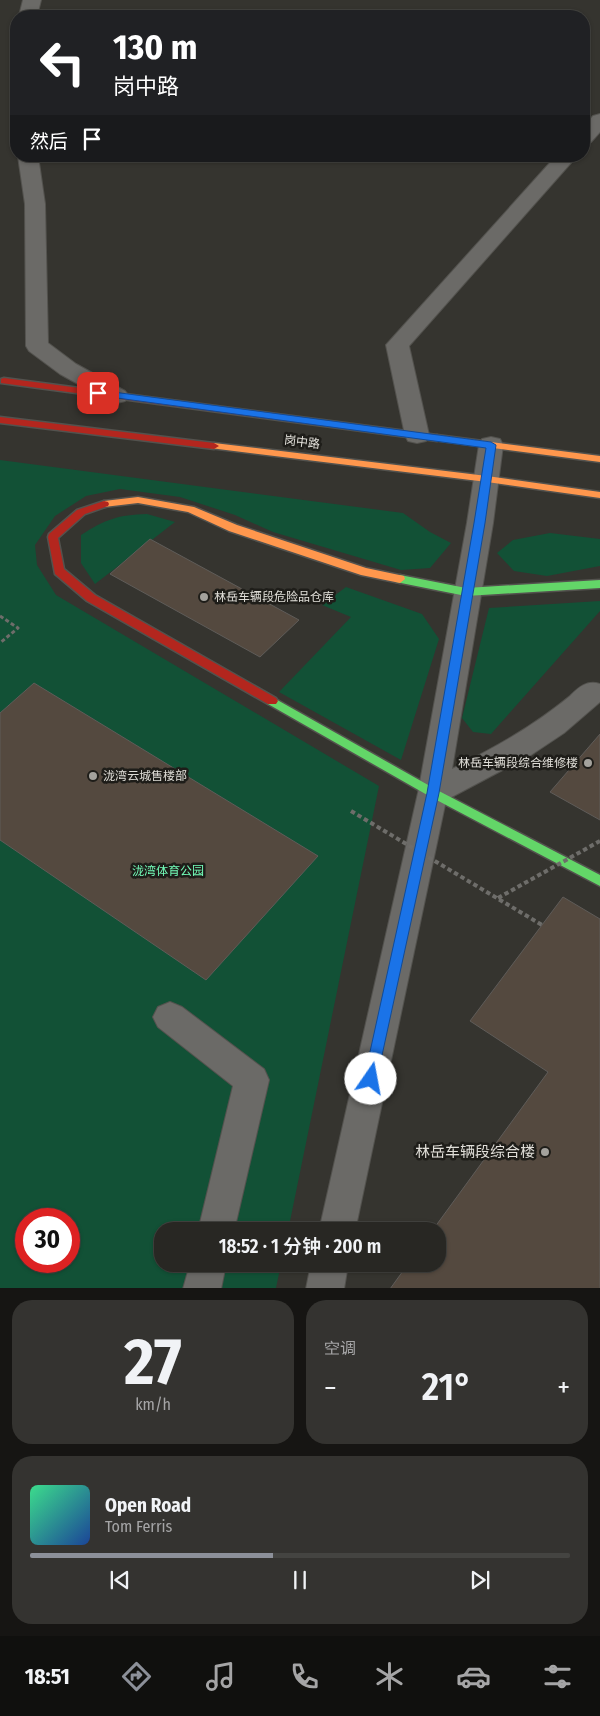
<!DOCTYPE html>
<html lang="zh">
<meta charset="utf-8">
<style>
body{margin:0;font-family:"Fira Sans Condensed","Noto Sans SC",sans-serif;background:#343330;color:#f1f3f6;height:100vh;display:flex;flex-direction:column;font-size:19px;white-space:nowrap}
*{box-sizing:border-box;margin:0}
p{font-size:16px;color:#a5a5a6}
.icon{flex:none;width:28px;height:28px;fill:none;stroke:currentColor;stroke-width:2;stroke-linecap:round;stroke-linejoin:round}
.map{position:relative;height:1288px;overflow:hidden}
.drawer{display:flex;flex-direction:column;gap:12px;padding:12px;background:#161513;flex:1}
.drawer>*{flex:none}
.top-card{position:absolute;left:10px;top:10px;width:580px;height:152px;border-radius:20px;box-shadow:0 1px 4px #0004,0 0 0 1px #444441;background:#202124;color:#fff;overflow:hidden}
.speed{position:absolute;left:15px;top:1208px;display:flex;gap:10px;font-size:25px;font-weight:700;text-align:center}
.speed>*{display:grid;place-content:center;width:65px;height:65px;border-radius:50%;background:#282723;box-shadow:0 1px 4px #0004,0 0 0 1px #444441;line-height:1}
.speed .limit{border:8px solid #d22;background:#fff;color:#111}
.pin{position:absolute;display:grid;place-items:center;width:42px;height:42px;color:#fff;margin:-21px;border-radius:10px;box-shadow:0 2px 8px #0006}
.me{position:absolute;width:55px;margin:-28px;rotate:12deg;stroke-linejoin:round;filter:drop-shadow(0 0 4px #0008)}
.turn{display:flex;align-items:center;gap:18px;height:105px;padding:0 20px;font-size:22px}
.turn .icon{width:65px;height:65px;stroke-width:2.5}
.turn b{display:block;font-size:35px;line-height:42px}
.then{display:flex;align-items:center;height:48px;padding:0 20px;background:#0003;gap:10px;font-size:19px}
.big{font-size:38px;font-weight:600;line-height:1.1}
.drawer .card{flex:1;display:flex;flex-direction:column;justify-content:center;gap:8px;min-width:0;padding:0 18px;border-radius:20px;background:#343330}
.drawer .dial{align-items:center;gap:0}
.dial b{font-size:65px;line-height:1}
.song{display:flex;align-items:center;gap:15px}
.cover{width:60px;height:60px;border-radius:8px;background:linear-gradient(135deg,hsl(150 70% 55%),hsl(220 70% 35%))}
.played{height:5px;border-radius:2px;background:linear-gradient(90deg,#8c9099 45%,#444441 45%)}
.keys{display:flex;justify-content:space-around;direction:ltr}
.heat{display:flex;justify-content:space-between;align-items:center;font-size:28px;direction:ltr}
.drawer .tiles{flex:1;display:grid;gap:12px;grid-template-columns:1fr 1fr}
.card:last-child{grid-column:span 2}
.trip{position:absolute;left:154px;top:1222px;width:292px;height:50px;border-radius:20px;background:#282723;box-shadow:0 1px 4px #0004,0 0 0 1px #444441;font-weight:600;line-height:50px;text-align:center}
.dock{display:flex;height:80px;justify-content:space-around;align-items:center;background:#10100e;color:#a5a5a6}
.dock .icon{width:35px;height:35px}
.dock .current{color:#8c9099}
.dock b{font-size:22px;color:#f1f3f6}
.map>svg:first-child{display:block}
.green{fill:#125136;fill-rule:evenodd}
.building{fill:#54493f;stroke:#5f5c59}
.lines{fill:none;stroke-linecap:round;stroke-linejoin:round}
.street-casing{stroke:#53524e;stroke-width:2}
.fast-casing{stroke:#53524e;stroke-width:3}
.slow-casing{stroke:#53524e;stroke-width:3}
.jam-casing{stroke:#53524e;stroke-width:3}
.path{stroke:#6e6d6a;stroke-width:3;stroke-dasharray:4 2.5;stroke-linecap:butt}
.street{fill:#6b6a67;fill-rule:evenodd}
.fast{fill:#63d668;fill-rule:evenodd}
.slow{fill:#ff974d;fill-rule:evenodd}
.jam{fill:#b3261e;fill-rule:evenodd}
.path-bridge{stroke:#6e6d6a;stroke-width:4;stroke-dasharray:4.5 3;stroke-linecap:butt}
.route{fill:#1a73e8;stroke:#114b97}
.poi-dot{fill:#a4a29d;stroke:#1e1d19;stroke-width:2}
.labels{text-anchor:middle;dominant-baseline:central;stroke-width:5;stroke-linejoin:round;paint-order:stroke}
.street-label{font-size:12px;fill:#e0ded8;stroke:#1e1d19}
.poi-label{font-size:12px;fill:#e0ded8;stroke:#1e1d19;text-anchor:start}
.park-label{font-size:12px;fill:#74feba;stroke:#1e1d19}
.near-poi-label{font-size:15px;fill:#e0ded8;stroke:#1e1d19;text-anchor:end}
</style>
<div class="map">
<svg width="600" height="1289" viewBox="0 0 600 1289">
<rect width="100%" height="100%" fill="#35342f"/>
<!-- green -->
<path class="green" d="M0,460L403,513L430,532L451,543L430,568L401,570L273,532L235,515L180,497L120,489L86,496L55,516L35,545L37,565L56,595L379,786L288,1231H162V1264H281L276,1288H0ZM26,1219H69V1261H26Z
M147,514L175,522L95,584L81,563V535C106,519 118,515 147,514Z
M550,533L600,539V566L547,576L514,571L497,553L513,540Z
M346,587L422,614L439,639L401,760L279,692L351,617L322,605Z
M600,601V611L491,734L473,732L462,718L489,608Z"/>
<!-- building -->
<path class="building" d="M150,539L299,620L260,657L110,574Z
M34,683L318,856L206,980L0,840V713Z
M600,734V820L550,792Z
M563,897L600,919V1289H390L408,1264H438V1231H432L548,1072L470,1021Z"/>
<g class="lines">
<defs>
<path id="street" d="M23,0H41L37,16H19Z
M600,114V132L591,142L584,144V126L593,116Z
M18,156H38L45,204L48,343L76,364L125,391L129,396L125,401L117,403L109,401L60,374L29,351L26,346L25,204Z
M556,156H577L409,346L429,435L426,441L417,443L408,441L405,435L386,345Z
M491,437L500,439L503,445L493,523L452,769C496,747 532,727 570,696C579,687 587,680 600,684V702L564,733L531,755L446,800L355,1231H319L418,793L467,523L479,445L482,439Z
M170,1002L182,1007L264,1069L269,1080L234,1231H198L233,1086L158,1027L153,1017L158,1007Z
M190,1264H226L221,1289H183Z
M311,1264H348L344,1289H306Z"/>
<path id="fast" d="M400,575L466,588L600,580V588L466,596L396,582L395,579Z
M272,697L437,790L600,875V886L429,796L268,704L266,701L268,698Z"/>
<path id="slow" d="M437,435L600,456V462L433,440L432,438Z
M214,443L487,476L600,492V498L487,482L210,448L209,446Z
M138,497L194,507L237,525L366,568L404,576L405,579L400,583L361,575L229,531L188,512L138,503L104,507L99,504L104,501Z"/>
<path id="jam" d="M4,378L437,435L442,438L437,441L1,383V379Z
M0,417L214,443L219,446L214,449L0,423Z
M104,501L108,502L109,504L108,506L85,514L58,538L64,569L95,595L276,698L278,701L276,704H268L87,601L55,574L48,537L49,534L77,510Z"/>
</defs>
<!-- street casing -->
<use href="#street" class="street-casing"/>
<!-- fast casing -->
<use href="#fast" class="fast-casing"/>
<!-- slow casing -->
<use href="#slow" class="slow-casing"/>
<!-- jam casing -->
<use href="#jam" class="jam-casing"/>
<!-- path -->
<path class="path" d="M0,616L18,628L0,643"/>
<!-- street -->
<use href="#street" class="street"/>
<!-- fast -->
<use href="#fast" class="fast"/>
<!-- slow -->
<use href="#slow" class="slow"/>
<!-- jam -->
<use href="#jam" class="jam"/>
<!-- path-bridge -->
<path class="path-bridge" d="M351,811L542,925
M498,898L600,841"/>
</g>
<!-- route -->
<path class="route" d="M98,390L491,442L496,445L485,523L439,793L376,1083L371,1085L366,1083L364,1079L427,793L474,523L486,448L95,395V391Z"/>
<!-- markers -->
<g class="poi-dot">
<circle cx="204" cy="597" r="5"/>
<circle cx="588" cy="763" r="5"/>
<circle cx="93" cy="776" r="5"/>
<circle cx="545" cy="1152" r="5"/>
</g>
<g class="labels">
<!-- street labels -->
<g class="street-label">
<text transform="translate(302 442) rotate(7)">岗中路</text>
</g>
<!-- poi labels -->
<g class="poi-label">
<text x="214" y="597">林岳车辆段危险品仓库</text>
<text x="578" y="763" text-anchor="end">林岳车辆段综合维修楼</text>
<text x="103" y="776">泷湾云城售楼部</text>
</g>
<!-- park labels -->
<g class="park-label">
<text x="168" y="871">泷湾体育公园</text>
</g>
<!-- near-poi labels -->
<g class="near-poi-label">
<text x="535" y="1152">林岳车辆段综合楼</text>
</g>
</g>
</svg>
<div class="speed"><div class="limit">30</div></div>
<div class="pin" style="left:98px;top:393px;background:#d93025"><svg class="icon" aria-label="arrive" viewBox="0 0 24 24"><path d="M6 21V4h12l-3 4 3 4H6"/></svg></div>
<svg class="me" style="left:371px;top:1079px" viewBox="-20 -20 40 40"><circle r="19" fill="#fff"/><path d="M0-13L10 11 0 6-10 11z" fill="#1a73e8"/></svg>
<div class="trip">18:52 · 1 分钟 · 200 m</div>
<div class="top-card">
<div class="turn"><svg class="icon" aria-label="left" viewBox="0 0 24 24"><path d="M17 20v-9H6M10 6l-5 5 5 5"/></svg><div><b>130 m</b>岗中路</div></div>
<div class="then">然后<svg class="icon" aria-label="arrive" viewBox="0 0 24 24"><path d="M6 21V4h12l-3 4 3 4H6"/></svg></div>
</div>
</div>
<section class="drawer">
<div class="tiles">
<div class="card dial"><b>27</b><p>km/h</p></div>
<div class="card"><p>空调</p>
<div class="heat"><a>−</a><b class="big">21°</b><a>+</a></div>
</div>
<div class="card">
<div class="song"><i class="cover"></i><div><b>Open Road</b><p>Tom Ferris</p></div></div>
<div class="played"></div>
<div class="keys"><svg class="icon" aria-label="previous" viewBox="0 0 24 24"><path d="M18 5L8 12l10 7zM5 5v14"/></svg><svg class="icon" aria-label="pause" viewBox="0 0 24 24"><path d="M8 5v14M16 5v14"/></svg><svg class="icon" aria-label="next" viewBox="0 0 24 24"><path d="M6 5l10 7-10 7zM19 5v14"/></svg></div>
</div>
</div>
</section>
<nav class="dock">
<b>18:51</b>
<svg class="icon current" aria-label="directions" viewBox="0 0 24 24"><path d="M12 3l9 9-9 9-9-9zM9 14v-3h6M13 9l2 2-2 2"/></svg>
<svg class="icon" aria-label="music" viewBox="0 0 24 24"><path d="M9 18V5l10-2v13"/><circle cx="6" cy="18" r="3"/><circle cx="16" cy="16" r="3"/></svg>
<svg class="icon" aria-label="phone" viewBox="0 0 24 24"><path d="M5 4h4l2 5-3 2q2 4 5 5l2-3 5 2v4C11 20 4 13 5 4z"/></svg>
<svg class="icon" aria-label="climate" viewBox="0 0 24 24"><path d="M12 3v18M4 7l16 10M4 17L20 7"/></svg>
<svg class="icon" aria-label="car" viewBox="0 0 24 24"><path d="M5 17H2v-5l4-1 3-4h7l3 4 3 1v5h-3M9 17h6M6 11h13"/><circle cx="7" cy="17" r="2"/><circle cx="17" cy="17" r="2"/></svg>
<svg class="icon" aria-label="filters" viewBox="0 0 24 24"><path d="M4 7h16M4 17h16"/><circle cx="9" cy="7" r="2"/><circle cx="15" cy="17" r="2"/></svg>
</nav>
